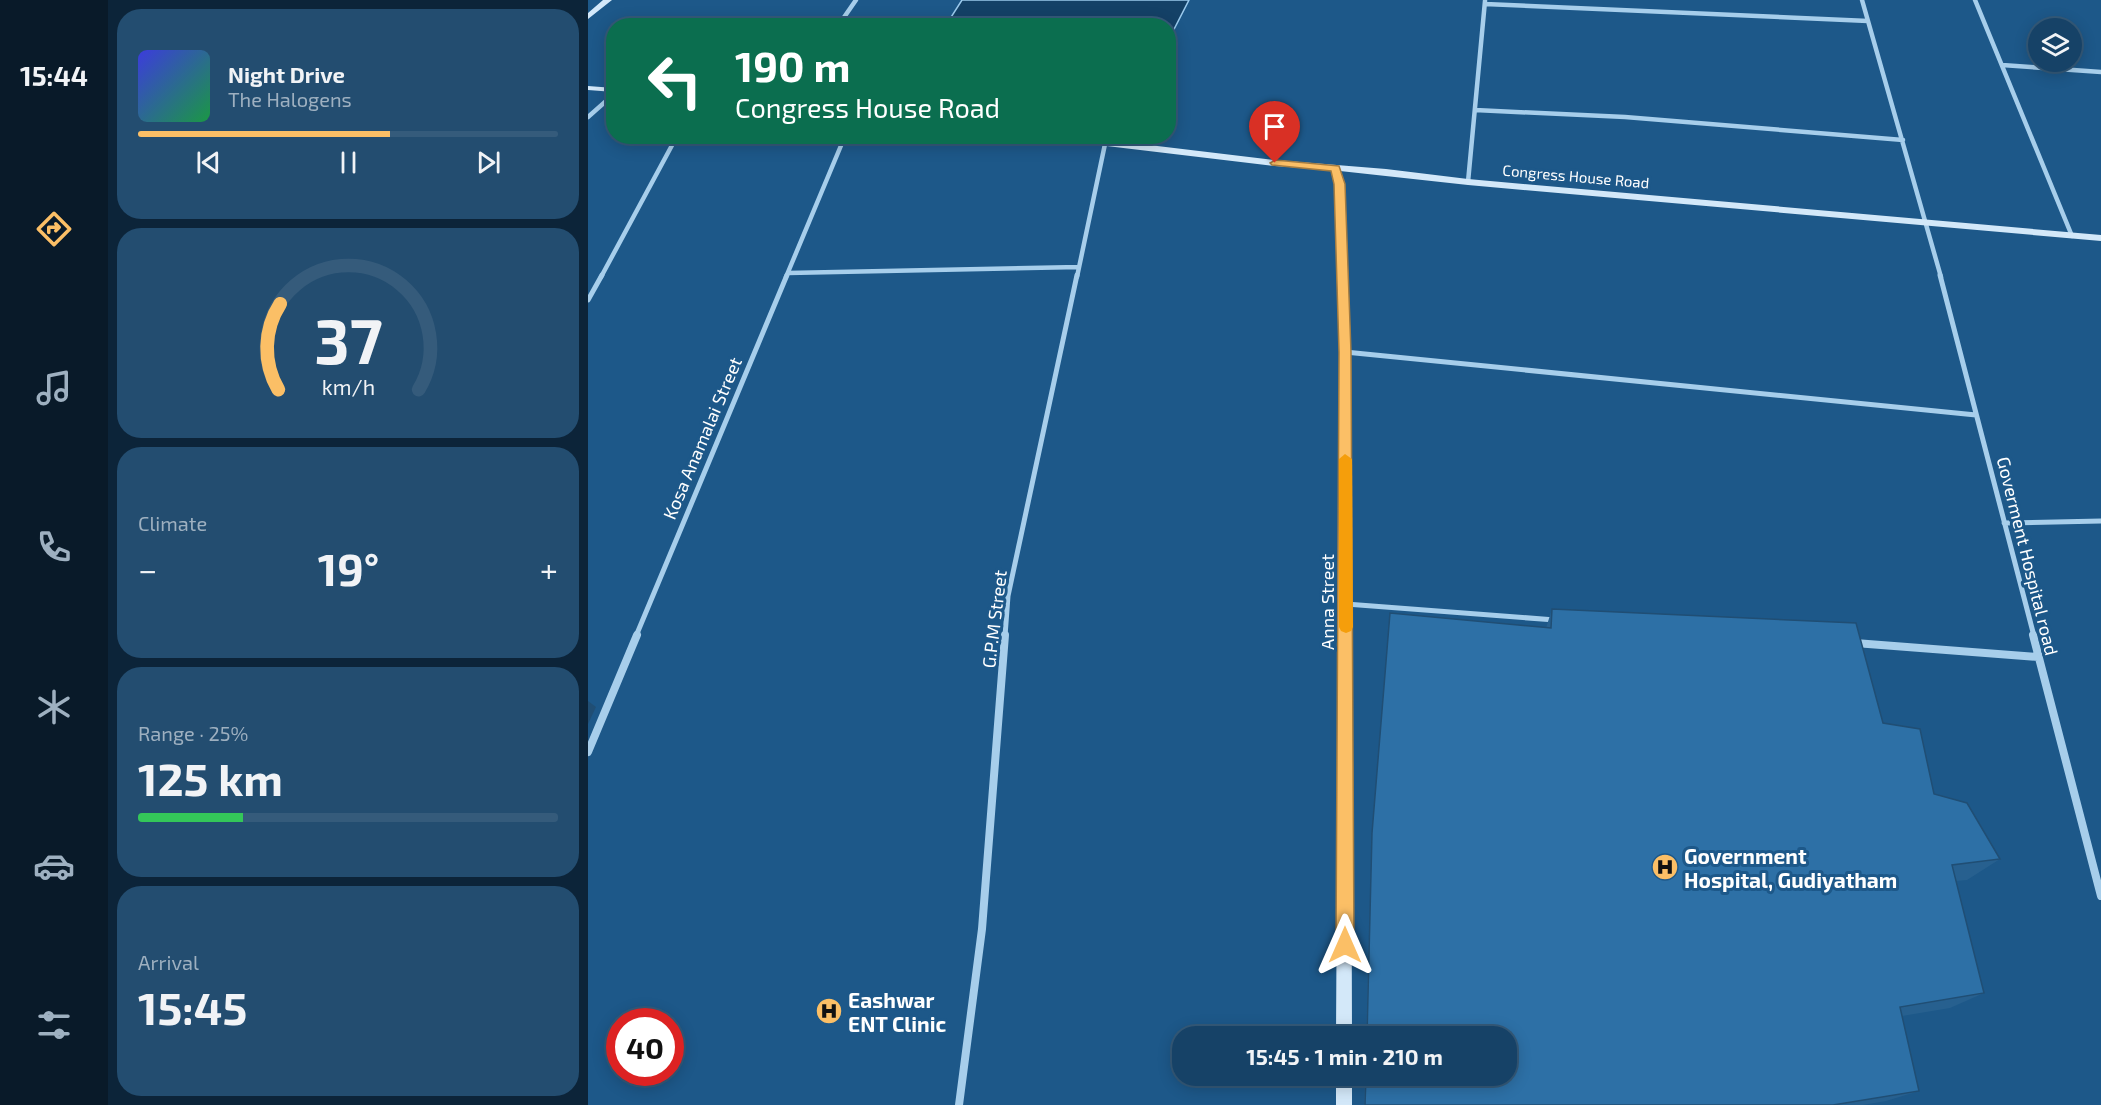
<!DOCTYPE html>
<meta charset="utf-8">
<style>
body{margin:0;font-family:"Exo 2",sans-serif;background:#234d70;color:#f1f3f6;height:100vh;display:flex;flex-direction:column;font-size:22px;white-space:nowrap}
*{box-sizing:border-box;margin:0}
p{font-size:20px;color:#9eb0c0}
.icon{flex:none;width:33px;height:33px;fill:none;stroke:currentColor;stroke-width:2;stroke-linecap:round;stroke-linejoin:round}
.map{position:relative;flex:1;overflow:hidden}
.side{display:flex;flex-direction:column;gap:9px;padding:9px;background:#0c2439;width:480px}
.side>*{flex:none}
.top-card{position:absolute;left:18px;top:18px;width:570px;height:126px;border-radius:24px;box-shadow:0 3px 15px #0003,0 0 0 2px #355b7b;background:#0b6e4f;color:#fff;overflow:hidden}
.fabs{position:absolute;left:1440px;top:18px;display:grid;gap:12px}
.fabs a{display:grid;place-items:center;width:54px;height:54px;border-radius:50%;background:#164267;box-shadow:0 3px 15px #0003,0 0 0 2px #355b7b;font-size:30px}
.speed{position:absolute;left:18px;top:1008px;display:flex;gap:12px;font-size:30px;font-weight:700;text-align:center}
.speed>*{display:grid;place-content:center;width:78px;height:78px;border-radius:50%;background:#164267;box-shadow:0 3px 15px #0003,0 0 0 2px #355b7b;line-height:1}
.speed .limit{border:9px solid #d22;background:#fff;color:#111}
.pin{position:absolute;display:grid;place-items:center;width:51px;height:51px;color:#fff;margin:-62px -26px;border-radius:50% 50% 50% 0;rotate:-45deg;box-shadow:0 0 6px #0007}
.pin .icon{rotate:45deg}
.me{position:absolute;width:66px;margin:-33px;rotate:0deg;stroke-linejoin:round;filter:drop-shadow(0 0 4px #0008)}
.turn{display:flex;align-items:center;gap:21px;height:126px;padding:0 30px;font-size:27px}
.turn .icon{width:78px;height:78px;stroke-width:2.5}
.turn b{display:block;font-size:42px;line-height:51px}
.big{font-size:45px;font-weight:700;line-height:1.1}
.side .tile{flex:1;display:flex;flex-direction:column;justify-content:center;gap:9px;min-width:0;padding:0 21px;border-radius:24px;background:#234d70}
.side .dial{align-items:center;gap:0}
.dial svg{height:156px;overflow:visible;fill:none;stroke:#355b7b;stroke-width:7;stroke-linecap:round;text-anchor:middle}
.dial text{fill:#f1f3f6;stroke:none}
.song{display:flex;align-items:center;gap:18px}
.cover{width:72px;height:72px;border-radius:9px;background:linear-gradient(135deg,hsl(240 70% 55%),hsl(140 70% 35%))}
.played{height:6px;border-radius:3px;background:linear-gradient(90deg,#fbbf66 60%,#355b7b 60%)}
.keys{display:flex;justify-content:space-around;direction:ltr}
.heat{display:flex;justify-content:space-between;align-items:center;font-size:33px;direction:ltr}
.charge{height:9px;border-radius:4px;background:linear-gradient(90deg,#34c759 25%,#355b7b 0)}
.trip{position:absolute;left:584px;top:1026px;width:345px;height:60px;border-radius:24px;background:#164267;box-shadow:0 3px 15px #0003,0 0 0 2px #355b7b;font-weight:700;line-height:60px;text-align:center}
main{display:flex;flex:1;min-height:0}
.dock{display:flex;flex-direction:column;width:108px;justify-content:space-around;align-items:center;background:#091a29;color:#9eb0c0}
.dock .icon{width:42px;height:42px}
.dock .active{color:#fbbf66}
.dock b{font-size:27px;color:#f1f3f6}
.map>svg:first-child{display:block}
.water{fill:#144167;stroke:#9bcaed;stroke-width:1.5}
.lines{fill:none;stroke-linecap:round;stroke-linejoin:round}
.street-far2{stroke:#a7ceeb;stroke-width:4.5}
.street-far1{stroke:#a7ceeb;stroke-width:5}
.street{stroke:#a7ceeb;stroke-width:8}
.secondary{fill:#d3e8f9;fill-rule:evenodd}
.wall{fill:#27608f}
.shaded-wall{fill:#204e74}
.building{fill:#2d70a6;stroke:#204e74;stroke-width:1.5}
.route{fill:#fbbf66;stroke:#a37c42;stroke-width:1.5}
.slow{fill:#f59e0b}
.labels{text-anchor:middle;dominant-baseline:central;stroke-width:6;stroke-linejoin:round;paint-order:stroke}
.far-street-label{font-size:15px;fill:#fff;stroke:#1d5889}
.street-label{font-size:18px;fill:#fff;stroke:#1d5889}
.near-poi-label{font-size:21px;font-weight:bold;fill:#fff;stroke:#1d5889;text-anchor:start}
</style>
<main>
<nav class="dock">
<b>15:44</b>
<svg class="icon active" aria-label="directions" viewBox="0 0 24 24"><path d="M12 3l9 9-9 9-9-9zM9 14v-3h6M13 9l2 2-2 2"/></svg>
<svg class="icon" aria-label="music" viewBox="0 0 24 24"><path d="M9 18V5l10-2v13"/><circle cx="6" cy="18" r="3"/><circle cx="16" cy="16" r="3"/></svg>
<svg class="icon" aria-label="phone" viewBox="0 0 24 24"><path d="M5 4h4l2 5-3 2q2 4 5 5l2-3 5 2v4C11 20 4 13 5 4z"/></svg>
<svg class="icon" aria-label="climate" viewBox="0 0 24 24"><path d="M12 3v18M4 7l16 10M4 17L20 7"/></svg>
<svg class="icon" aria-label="car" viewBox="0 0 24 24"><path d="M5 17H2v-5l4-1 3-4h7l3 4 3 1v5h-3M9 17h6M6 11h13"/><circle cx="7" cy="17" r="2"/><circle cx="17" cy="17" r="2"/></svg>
<svg class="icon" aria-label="filters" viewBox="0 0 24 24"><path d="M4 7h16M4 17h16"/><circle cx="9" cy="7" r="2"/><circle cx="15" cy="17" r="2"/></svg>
</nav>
<section class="side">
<div class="tile">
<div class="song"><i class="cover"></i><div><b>Night Drive</b><p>The Halogens</p></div></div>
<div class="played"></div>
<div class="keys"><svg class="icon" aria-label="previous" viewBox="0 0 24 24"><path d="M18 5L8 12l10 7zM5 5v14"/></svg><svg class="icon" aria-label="pause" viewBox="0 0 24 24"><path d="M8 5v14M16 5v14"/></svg><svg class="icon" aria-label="next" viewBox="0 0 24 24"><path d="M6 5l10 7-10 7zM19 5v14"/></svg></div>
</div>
<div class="tile dial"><svg viewBox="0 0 100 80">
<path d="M14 69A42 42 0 1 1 86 69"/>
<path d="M14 69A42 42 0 0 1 15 25" stroke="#fbbf66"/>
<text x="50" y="56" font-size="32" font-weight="700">37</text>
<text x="50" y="72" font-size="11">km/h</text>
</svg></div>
<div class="tile"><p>Climate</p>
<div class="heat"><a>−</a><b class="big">19°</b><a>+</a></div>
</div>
<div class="tile"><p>Range · 25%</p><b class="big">125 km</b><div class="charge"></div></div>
<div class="tile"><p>Arrival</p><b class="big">15:45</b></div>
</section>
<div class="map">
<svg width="1513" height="1105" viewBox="0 0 1513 1105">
<rect width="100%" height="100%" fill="#1d5889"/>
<!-- water -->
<path class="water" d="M374,0H601L581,39L580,26L358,25Z"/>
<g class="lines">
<!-- street-far2 -->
<path class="street-far2" d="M1274,0L1353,277
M1387,0L1484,236
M897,4L1280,21
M250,26L268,0
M1414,65L1513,72
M887,110L1037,117L1315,140
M0,117L26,94
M880,182L897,1
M200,273L491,267
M13,277L89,136
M198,277L257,136
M489,277L517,144"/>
<!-- street-far1 -->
<path class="street-far1" d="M1352,275L1446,636
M0,300L14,275
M757,352L1388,415
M1416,523L1513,521
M758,604L967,620
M48,636L199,275
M417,636L420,596L489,275"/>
<!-- street -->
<path class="street" d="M1445,635L1513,896
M1267,643L1450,657
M0,752L49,635
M371,1105L394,929L417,635"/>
<!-- secondary -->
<path class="secondary" d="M15,0H24L0,19V13Z
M0,86L26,88V92L0,90Z
M456,136H486L687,160L798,169L880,179L1513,235V241L880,185L752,171L756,184L762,352L764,1036H748L752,352L748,184L743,170L687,166L460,139Z
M748,1076H764V1105H748Z"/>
</g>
<!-- wall -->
<path class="wall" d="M964,609L1295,723L1346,794L1412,859L1379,880L1368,881L1396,993L1362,1008L1314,1016L1331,1091L1298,1101L1275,1105H776L777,1076H918V1036H778L784,833L958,628Z"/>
<!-- shaded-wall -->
<path class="shaded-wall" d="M0,701L8,707L0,724Z"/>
<!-- building -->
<path class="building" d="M964,609L1268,623L1295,723L1332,729L1346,794L1379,803L1412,859L1364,865L1396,993L1312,1007L1331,1091L1245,1105H777L778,1076H918V1036H779L784,833L802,613L963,628Z"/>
<!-- route -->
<path class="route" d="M687,160L751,166L757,184L763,352L766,945L763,952L757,954L751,952L748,945L751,352L746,184L743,171L684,165L682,163Z"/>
<!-- slow -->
<path class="slow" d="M757,454L764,459L765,627L763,631L758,633L753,631L751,627V459Z"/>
<!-- icons -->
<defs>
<symbol id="hospital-disc" viewBox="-11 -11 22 22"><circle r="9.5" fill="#fbbf66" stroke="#1d5889"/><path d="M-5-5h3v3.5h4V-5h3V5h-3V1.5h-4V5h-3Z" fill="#111"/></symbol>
</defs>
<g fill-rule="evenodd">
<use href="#hospital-disc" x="1062" y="852" width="30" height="30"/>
<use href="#hospital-disc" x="226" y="996" width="30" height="30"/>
</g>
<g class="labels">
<!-- far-street labels -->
<g class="far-street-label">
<text transform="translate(988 176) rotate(5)">Congress House Road</text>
</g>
<!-- street labels -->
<g class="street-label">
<text transform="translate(114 438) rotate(-67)">Kosa Anamalai Street</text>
<text transform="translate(1440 556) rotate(76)">Goverment Hospital road</text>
<text transform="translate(739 602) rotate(-90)">Anna Street</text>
<text transform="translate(406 619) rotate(-83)">G.P.M Street</text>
</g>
<!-- near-poi labels -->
<g class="near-poi-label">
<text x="1096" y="855">Government<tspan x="1096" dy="24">Hospital, Gudiyatham</tspan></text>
<text x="260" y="999">Eashwar<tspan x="260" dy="24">ENT Clinic</tspan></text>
</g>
</g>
</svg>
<div class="fabs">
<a><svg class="icon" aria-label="layers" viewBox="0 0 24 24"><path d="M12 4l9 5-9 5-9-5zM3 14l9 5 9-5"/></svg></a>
</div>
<div class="speed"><div class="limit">40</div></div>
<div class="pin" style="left:687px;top:163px;background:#d93025"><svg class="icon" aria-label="arrive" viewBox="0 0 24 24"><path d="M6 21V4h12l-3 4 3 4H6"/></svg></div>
<svg class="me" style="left:757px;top:945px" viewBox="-20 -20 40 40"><path d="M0-17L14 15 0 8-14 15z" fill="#fbbf66" stroke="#fff" stroke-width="4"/></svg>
<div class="trip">15:45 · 1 min · 210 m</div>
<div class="top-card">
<div class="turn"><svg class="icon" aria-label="left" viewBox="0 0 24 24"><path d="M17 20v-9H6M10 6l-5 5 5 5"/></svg><div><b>190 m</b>Congress House Road</div></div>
</div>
</div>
</main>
